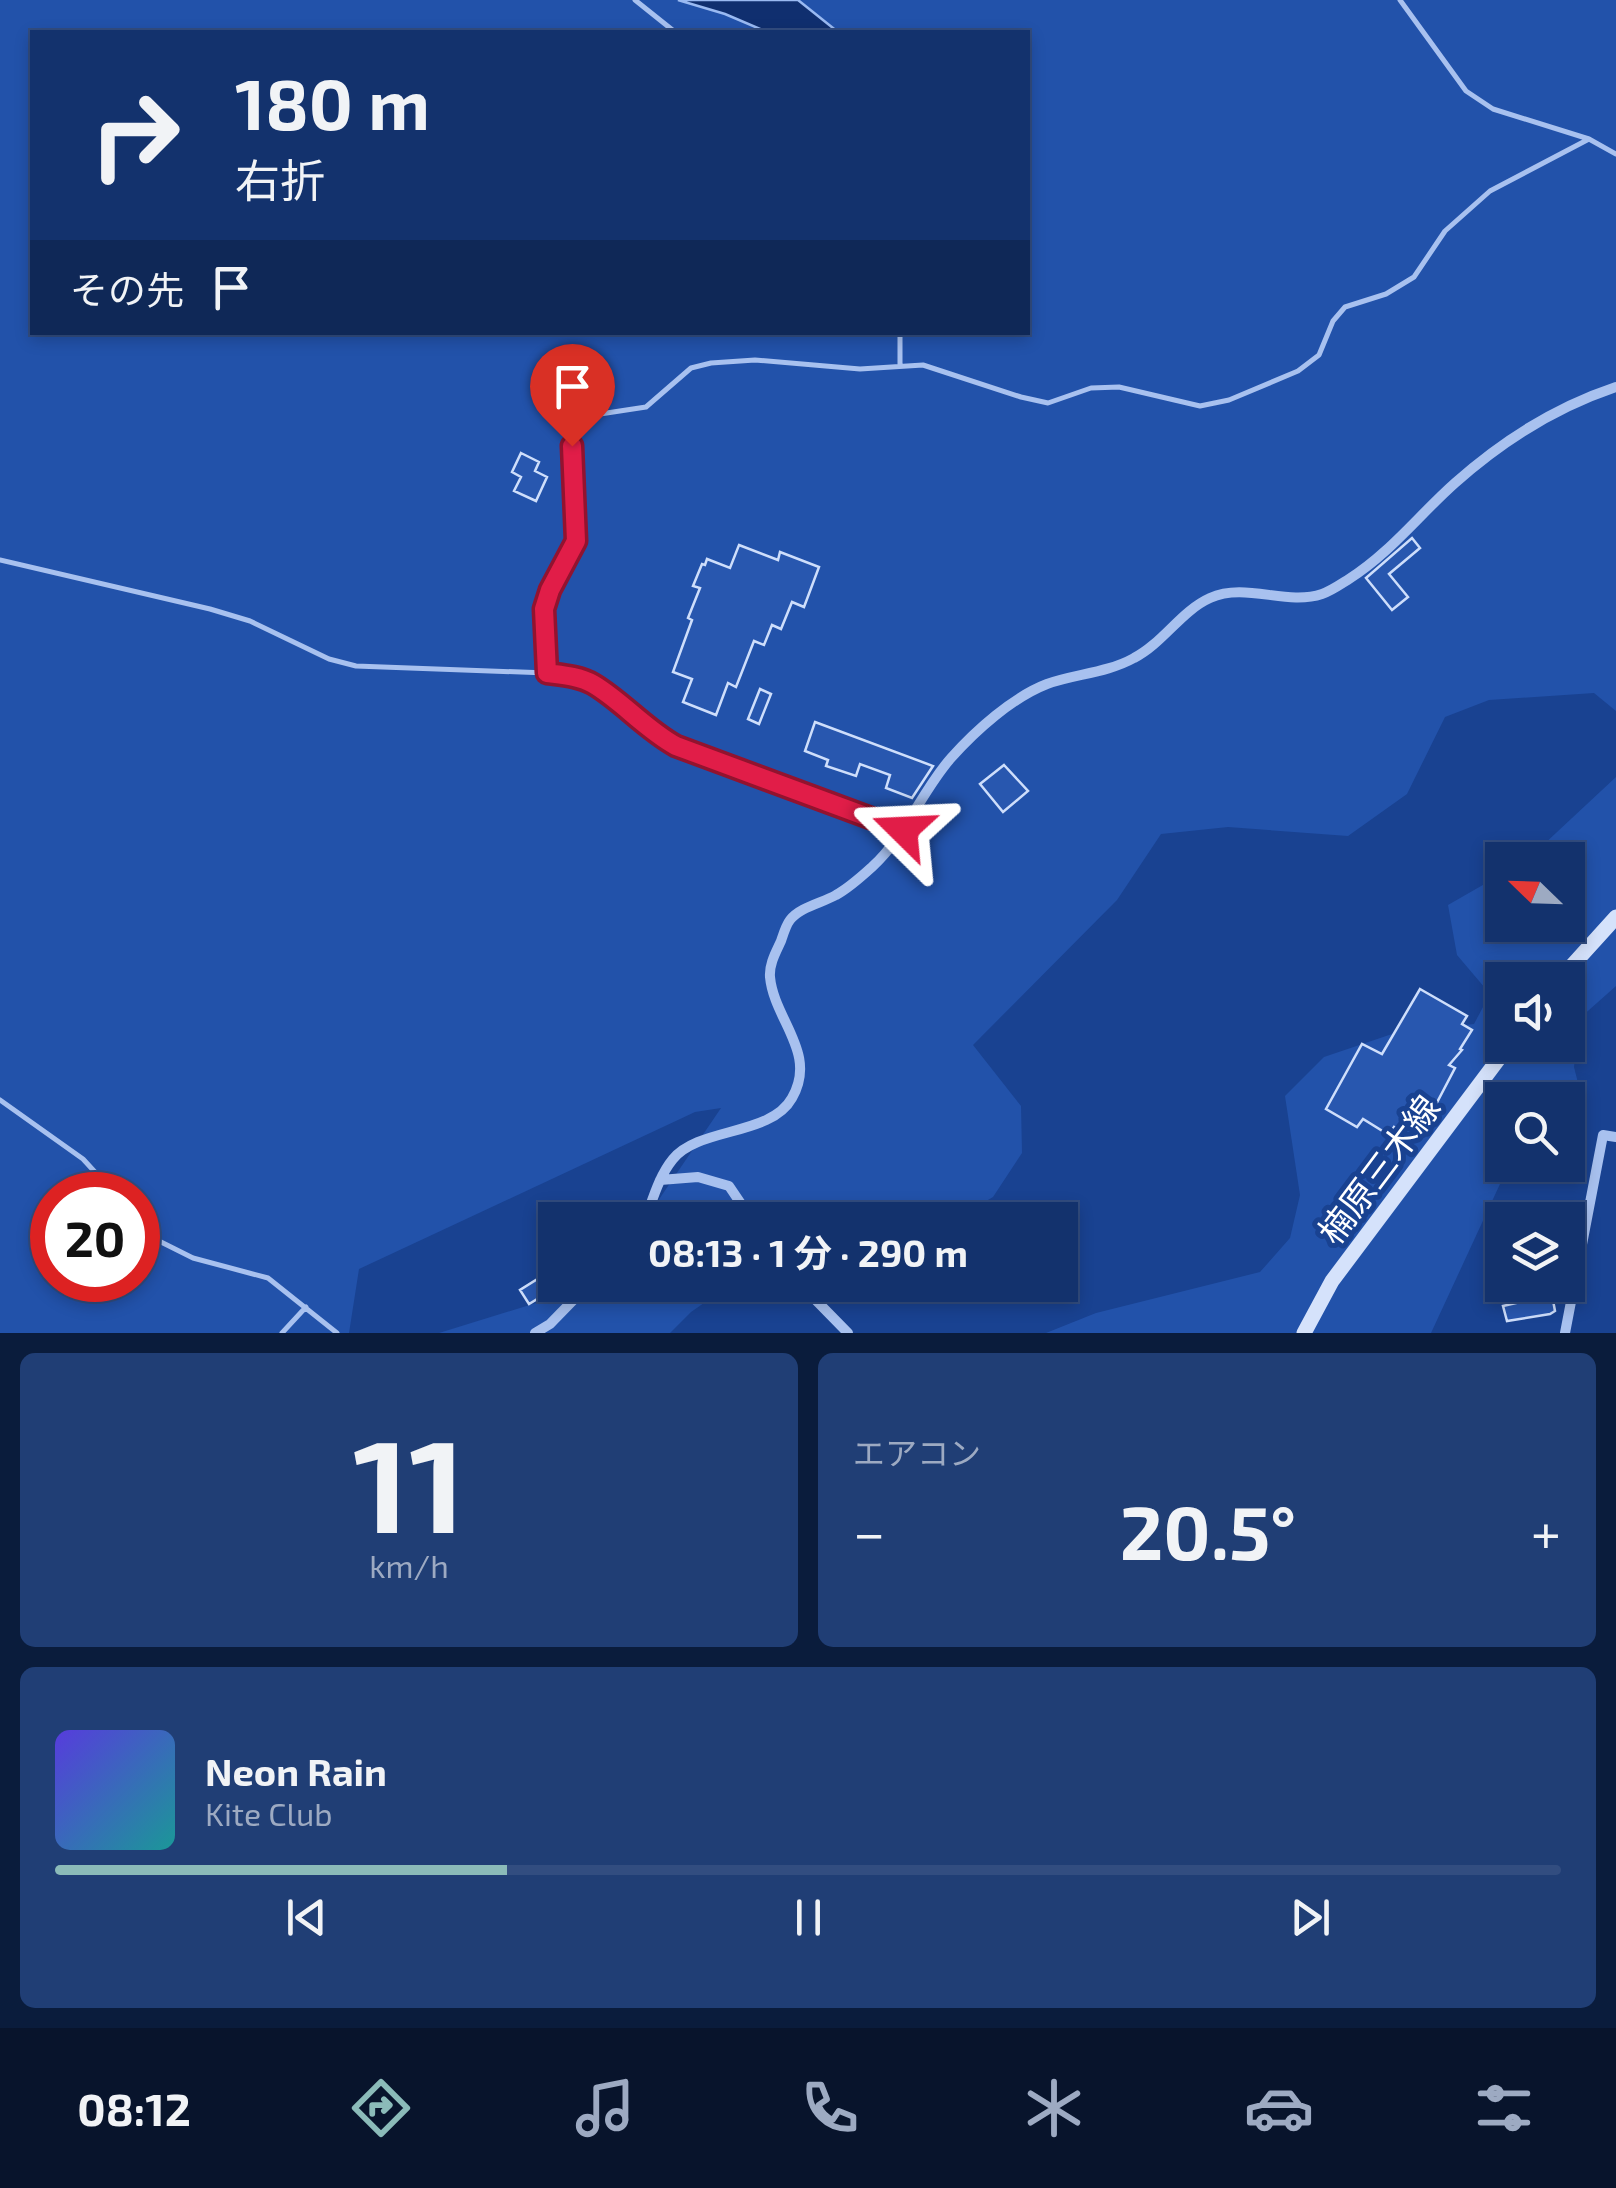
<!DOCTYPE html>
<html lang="ja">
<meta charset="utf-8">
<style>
body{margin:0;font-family:"Exo 2","Noto Sans JP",sans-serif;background:#203e75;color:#f1f3f6;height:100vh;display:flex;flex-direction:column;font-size:38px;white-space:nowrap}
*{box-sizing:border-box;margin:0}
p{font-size:32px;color:#9daac2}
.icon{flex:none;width:55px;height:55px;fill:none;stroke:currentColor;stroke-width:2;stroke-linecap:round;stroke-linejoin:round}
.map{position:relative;height:1333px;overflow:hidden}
.sheet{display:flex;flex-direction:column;gap:20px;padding:20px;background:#0a1c3c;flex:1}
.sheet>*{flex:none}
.hud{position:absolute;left:30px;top:30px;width:1000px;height:305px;border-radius:0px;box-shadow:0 5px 15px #0003,0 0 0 2px #324d80;background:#13326d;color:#f1f3f6;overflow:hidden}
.needle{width:65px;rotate:293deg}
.tools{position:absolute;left:1485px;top:842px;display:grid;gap:20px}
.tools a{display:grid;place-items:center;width:100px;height:100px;border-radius:0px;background:#13326d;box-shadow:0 5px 15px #0003,0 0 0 2px #324d80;font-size:50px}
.speed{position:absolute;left:30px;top:1172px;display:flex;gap:20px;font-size:50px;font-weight:700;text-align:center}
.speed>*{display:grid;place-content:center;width:130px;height:130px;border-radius:50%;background:#13326d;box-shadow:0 5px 15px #0003,0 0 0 2px #324d80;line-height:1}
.speed .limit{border:15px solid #d22;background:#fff;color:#111}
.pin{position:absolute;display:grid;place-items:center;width:85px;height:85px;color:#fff;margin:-102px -42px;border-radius:50% 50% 50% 0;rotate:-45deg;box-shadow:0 0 10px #0007}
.pin .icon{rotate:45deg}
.me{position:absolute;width:110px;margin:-55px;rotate:291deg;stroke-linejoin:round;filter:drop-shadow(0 0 8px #0008)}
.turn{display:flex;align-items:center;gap:35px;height:210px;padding:0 40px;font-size:45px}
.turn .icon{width:130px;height:130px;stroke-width:2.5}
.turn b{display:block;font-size:70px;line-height:85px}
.then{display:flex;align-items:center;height:95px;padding:0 40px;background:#0003;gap:20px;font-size:38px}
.big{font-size:75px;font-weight:700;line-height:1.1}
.sheet .card{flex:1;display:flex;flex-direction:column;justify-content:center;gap:15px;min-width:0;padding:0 35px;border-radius:15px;background:#203e75}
.sheet .dial{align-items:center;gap:0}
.dial b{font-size:130px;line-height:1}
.song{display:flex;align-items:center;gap:30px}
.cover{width:120px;height:120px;border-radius:15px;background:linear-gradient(135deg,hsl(250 70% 55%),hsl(180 70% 35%))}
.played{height:10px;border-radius:5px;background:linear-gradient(90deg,#8bbbb9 30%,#324d80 30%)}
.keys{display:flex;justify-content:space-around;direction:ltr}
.heat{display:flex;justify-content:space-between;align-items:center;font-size:55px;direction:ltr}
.sheet .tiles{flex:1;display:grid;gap:20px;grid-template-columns:1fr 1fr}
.card:last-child{grid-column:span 2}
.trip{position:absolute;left:538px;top:1202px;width:540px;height:100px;border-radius:0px;background:#13326d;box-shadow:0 5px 15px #0003,0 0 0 2px #324d80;font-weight:700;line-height:100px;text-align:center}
.menu{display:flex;height:160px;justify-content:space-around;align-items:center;background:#08142c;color:#9daac2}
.menu .icon{width:70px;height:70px}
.menu .active{color:#8bbbb9}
.menu b{font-size:45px;color:#f1f3f6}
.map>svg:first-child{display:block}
.green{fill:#2252aa;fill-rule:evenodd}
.water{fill:#102f6f;stroke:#9abaf2;stroke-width:2.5}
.building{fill:#2857af;stroke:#cedefb;stroke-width:2.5}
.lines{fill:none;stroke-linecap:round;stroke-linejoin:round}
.lane{stroke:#a8c1ef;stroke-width:5}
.street{stroke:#a8c1ef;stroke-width:10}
.secondary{stroke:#d5e2fb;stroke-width:15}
.route-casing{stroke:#92132f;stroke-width:25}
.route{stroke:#e11d48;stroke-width:18}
.labels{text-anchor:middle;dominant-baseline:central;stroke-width:10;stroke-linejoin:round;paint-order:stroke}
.street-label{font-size:35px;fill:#fff;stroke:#194291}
</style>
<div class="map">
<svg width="1616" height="1333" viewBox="0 0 1616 1333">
<rect width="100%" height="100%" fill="#194291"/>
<!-- green -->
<path class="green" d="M0,0H1616V711L1594,693L1489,700L1445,717L1407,794L1348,836L1228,827L1161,834L1117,900L973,1045L1021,1106L1022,1153L993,1197L954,1220H645L721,1108L695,1112L359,1269L349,1333H0ZM32,32H1028V332H32ZM52,1195H138V1280H52Z
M1616,777V986L1580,1018L1574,1067L1579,1087L1568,1108V1100H1502V1165H1516L1500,1184L1431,1333H1046L1096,1313L1260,1272L1290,1238L1300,1195L1285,1096L1324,1057L1395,1033L1474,1024L1483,1007L1485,988L1457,955L1448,905L1502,874V925H1568V860H1527ZM1502,980H1568V1045H1502Z
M594,1285H730L691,1312L670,1333H439Z"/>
<!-- water -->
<path class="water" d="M678,0H798L838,32H767L725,14Z"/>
<!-- building -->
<path class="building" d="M521,453L539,462L535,471L547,477L536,501L514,491L521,477L512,472Z
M1412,538L1420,548L1389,574L1408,597L1392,610L1366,578Z
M739,545L778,560L780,552L819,567L804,607L792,602L781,629L772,625L764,645L754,641L736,687L728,683L716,715L683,702L692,679L673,672L692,620L688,618L700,588L693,586L702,564L705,565L707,559L730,568Z
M760,689L771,694L759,724L748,719Z
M815,722L933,766L912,798L886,788L890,775L860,764L856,776L826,766L828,760L805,751Z
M1004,765L1028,791L1003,812L980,784Z
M1420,989L1467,1016L1462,1024L1472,1030L1460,1049L1462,1050L1449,1065L1455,1068L1433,1110L1431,1109L1413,1138L1394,1127L1389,1135L1363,1119L1357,1127L1326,1109L1362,1044L1382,1054Z
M555,1268V1288L529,1304L520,1290Z
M1552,1295L1555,1311L1550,1314L1507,1321L1503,1306Z"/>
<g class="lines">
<!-- lane -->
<path class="lane" d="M635,0L675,32
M1400,0L1466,91L1493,109L1589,139L1616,154
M900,332V364
M0,560L210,609L250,621L329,659L356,666L547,673C562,675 579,676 593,684C622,701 645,729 675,746L902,830
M547,673L545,609L550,589L576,541L574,429L587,416L646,407L691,368L711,363L755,360L860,369L923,365L1021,397L1048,403L1091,388L1119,387L1200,406L1229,400L1298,371L1319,355L1333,321L1345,307L1386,294L1414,277L1445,231L1490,191L1589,139
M0,1100L83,1159L116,1195
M138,1218L159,1241L193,1258L268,1278L337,1333
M282,1333L306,1307"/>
<!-- street -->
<path class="street" d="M660,1180L698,1177L729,1186L752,1220
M645,1220C653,1199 659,1176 673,1159C699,1127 771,1136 792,1098C818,1053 774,1020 770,977C769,964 776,952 781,941C783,935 786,925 790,920C800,907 822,903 836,895C849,888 861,877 872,867C906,836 921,792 951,758C976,730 1013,697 1047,684C1075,674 1107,673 1134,658C1163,643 1181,611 1210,598C1246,582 1286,606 1322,594C1331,591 1341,584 1349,579C1390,553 1419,515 1455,483C1502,441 1556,407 1616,387
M801,1285L848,1333
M535,1333L550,1324L588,1285
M1565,1333L1603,1135L1616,1137"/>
<!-- secondary -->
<path class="secondary" d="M1559,980L1616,917
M1304,1333L1332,1281L1509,1045"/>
</g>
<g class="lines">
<defs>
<path id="route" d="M572,446L576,541L550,590L544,609L547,673C562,675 579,676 593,684C622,701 645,729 676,746L903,830"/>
</defs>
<!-- route casing -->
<use href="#route" class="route-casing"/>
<!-- route -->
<use href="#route" class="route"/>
</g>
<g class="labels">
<!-- street labels -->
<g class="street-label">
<text transform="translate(1378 1169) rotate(-53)">楠原三木線</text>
</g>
</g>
</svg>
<div class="tools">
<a><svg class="needle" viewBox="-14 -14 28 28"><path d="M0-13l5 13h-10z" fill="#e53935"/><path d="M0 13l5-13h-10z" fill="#9daac2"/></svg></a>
<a><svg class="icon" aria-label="sound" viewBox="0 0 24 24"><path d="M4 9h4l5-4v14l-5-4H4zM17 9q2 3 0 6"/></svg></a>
<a><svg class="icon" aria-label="search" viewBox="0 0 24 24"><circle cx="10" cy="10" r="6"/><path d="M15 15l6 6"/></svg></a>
<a><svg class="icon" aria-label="layers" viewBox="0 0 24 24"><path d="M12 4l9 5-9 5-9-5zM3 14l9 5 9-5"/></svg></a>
</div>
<div class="speed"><div class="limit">20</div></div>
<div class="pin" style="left:572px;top:446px;background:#d93025"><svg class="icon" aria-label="arrive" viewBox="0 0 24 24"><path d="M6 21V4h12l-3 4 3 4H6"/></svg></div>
<svg class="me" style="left:903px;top:830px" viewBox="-20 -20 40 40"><path d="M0-17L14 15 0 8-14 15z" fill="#e11d48" stroke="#fff" stroke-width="4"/></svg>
<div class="trip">08:13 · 1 分 · 290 m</div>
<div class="hud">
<div class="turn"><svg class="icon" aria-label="right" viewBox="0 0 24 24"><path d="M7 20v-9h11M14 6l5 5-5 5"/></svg><div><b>180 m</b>右折</div></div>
<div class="then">その先<svg class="icon" aria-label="arrive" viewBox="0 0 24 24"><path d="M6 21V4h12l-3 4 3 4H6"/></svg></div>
</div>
</div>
<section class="sheet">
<div class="tiles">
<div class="card dial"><b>11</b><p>km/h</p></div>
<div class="card"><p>エアコン</p>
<div class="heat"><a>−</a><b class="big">20.5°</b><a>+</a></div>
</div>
<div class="card">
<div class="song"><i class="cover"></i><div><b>Neon Rain</b><p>Kite Club</p></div></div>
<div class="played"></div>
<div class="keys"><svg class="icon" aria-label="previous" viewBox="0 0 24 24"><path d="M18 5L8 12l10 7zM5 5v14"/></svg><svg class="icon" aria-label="pause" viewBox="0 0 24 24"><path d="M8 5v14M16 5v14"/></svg><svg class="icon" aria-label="next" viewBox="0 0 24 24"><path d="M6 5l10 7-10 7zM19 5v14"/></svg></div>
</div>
</div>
</section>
<nav class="menu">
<b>08:12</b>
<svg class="icon active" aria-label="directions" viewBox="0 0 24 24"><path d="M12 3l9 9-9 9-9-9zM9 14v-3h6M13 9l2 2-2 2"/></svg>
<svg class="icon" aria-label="music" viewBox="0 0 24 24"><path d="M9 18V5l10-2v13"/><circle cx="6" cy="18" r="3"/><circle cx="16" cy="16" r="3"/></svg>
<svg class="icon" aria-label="phone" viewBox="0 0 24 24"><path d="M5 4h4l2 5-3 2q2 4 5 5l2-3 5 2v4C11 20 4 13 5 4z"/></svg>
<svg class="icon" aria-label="climate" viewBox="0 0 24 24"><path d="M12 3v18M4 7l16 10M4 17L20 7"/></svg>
<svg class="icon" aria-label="car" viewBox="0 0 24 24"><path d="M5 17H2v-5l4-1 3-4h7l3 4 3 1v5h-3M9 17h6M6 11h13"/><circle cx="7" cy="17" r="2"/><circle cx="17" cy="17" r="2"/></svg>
<svg class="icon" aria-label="filters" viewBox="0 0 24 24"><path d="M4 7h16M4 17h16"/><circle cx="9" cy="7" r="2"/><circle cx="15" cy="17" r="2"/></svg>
</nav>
